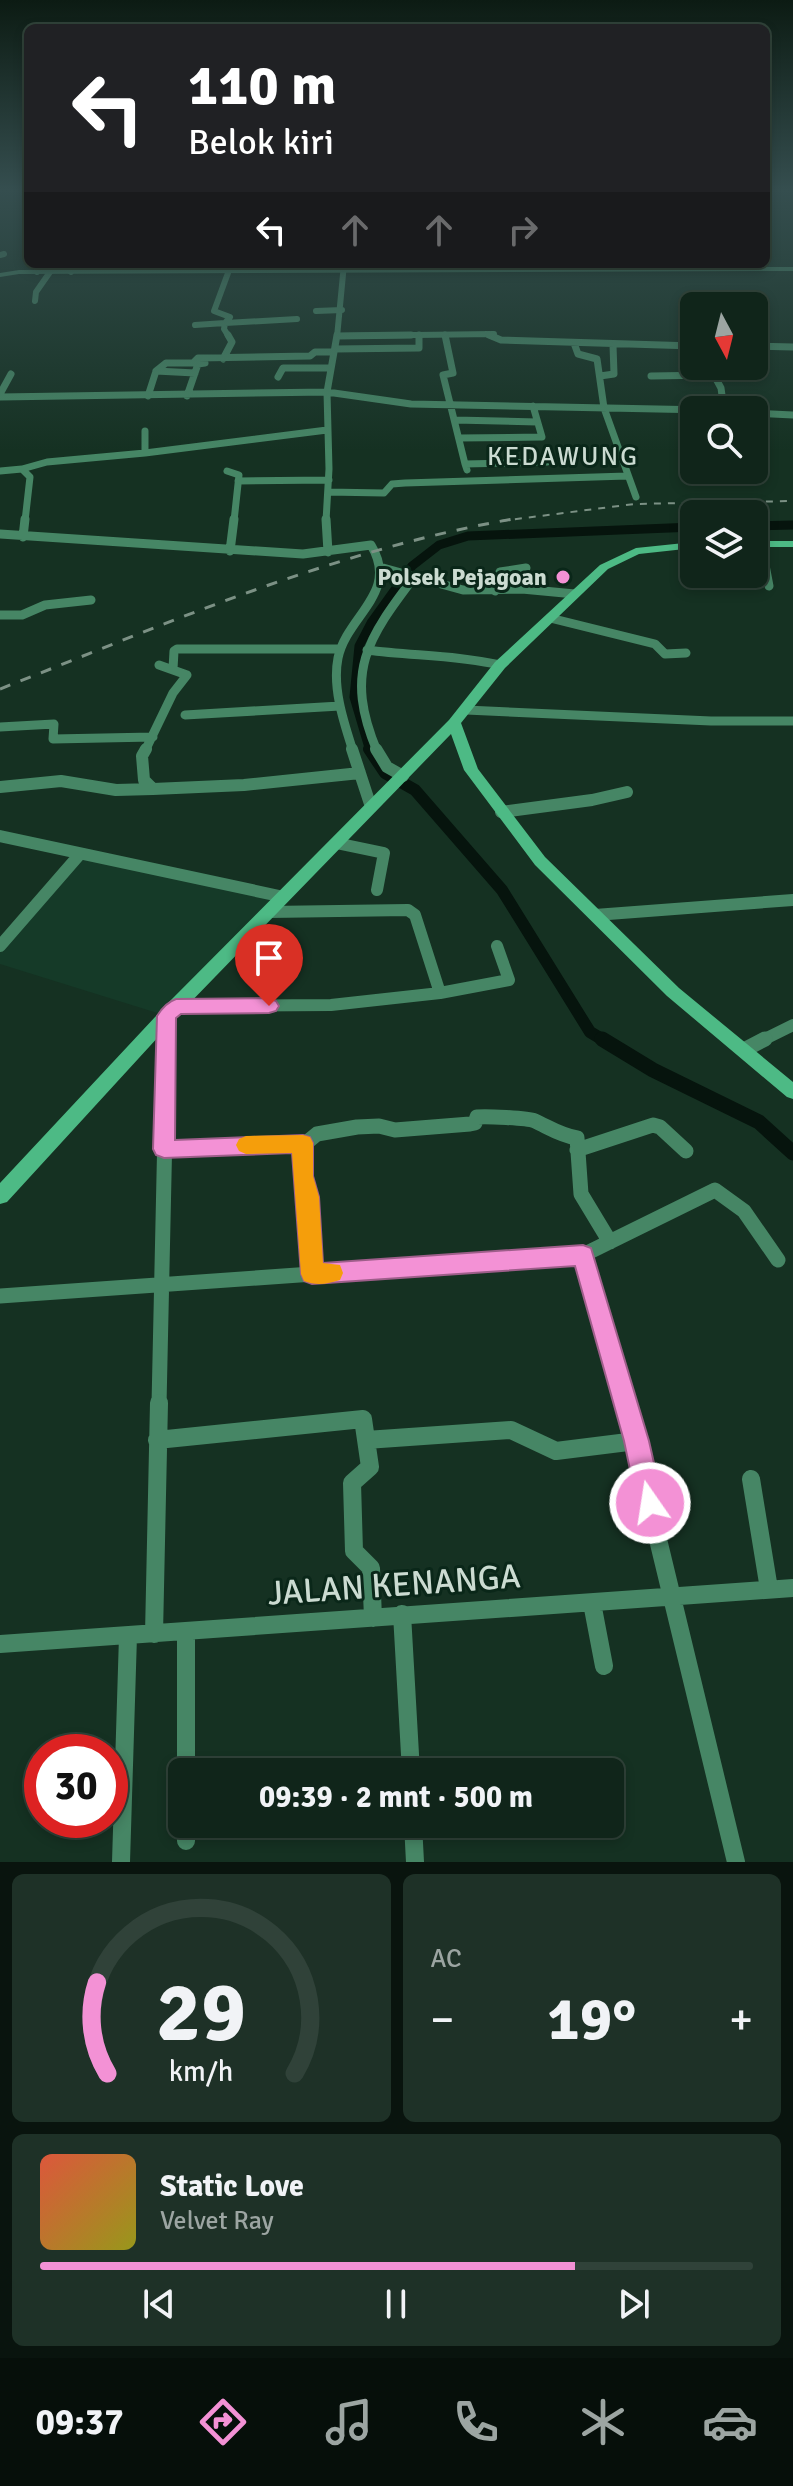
<!DOCTYPE html>
<html lang="id">
<meta charset="utf-8">
<style>
body{margin:0;font-family:Signika,sans-serif;background:#1e3127;color:#f1f3f6;height:100vh;display:flex;flex-direction:column;font-size:30px;white-space:nowrap}
*{box-sizing:border-box;margin:0}
p{font-size:26px;color:#9ca5a2}
.icon{flex:none;width:44px;height:44px;fill:none;stroke:currentColor;stroke-width:2;stroke-linecap:round;stroke-linejoin:round}
.map{position:relative;height:1862px;overflow:hidden}
.panel{display:flex;flex-direction:column;gap:12px;padding:12px;background:#09140e;flex:1}
.panel>*{flex:none}
.top-card{position:absolute;left:24px;top:24px;width:746px;height:244px;border-radius:12px;box-shadow:0 4px 12px #0003,0 0 0 2px #304239;background:#202124;color:#fff;overflow:hidden}
.needle{width:52px;rotate:173deg}
.buttons{position:absolute;left:680px;top:292px;display:grid;gap:16px}
.buttons a{display:grid;place-items:center;width:88px;height:88px;border-radius:12px;background:#10251a;box-shadow:0 4px 12px #0003,0 0 0 2px #304239;font-size:40px}
.speed{position:absolute;left:24px;top:1734px;display:flex;gap:16px;font-size:40px;font-weight:700;text-align:center}
.speed>*{display:grid;place-content:center;width:104px;height:104px;border-radius:50%;background:#10251a;box-shadow:0 4px 12px #0003,0 0 0 2px #304239;line-height:1}
.speed .limit{border:12px solid #d22;background:#fff;color:#111}
.pin{position:absolute;display:grid;place-items:center;width:68px;height:68px;color:#fff;margin:-82px -34px;border-radius:50% 50% 50% 0;rotate:-45deg;box-shadow:0 0 8px #0007}
.pin .icon{rotate:45deg}
.me{position:absolute;width:88px;margin:-44px;rotate:347deg;stroke-linejoin:round;filter:drop-shadow(0 0 6px #0008)}
.turn{display:flex;align-items:center;gap:28px;height:168px;padding:0 32px;font-size:36px}
.turn .icon{width:104px;height:104px;stroke-width:2.5}
.turn b{display:block;font-size:56px;line-height:68px}
.lanes{display:flex;align-items:center;height:76px;padding:0 32px;background:#0003;justify-content:center;gap:40px;direction:ltr}
.lanes .off{opacity:.35}
.big{font-size:60px;font-weight:700;line-height:1.1}
.panel .card{flex:1;display:flex;flex-direction:column;justify-content:center;gap:12px;min-width:0;padding:0 28px;border-radius:12px;background:#1e3127}
.panel .dial{align-items:center;gap:0}
.dial svg{height:208px;overflow:visible;fill:none;stroke:#304239;stroke-width:7;stroke-linecap:round;text-anchor:middle}
.dial text{fill:#f1f3f6;stroke:none}
.song{display:flex;align-items:center;gap:24px}
.cover{width:96px;height:96px;border-radius:12px;background:linear-gradient(135deg,hsl(10 70% 55%),hsl(60 70% 35%))}
.played{height:8px;border-radius:4px;background:linear-gradient(90deg,#f391d5 75%,#304239 75%)}
.keys{display:flex;justify-content:space-around;direction:ltr}
.heat{display:flex;justify-content:space-between;align-items:center;font-size:44px;direction:ltr}
.panel .tiles{flex:1;display:grid;gap:12px;grid-template-columns:1fr 1fr}
.card:last-child{grid-column:span 2}
.trip{position:absolute;left:168px;top:1758px;width:456px;height:80px;border-radius:12px;background:#10251a;box-shadow:0 4px 12px #0003,0 0 0 2px #304239;font-weight:700;line-height:80px;text-align:center}
.tab-bar{display:flex;height:128px;justify-content:space-around;align-items:center;background:#060f0a;color:#9ca5a2}
.tab-bar .icon{width:56px;height:56px}
.tab-bar .active{color:#f391d5}
.tab-bar b{font-size:36px;color:#f1f3f6}
.map>svg:first-child{display:block}
.built{fill:#153a28}
.lines{fill:none;stroke-linecap:round;stroke-linejoin:round}
.canal-far2{stroke:#06140d;stroke-width:9}
.canal-far1{stroke:#06140d;stroke-width:12}
.canal{stroke:#06140d;stroke-width:15}
.minor-far5{stroke:#468665;stroke-width:6}
.minor-far4{stroke:#468665;stroke-width:7}
.minor-far3{stroke:#468665;stroke-width:9}
.minor-far2{stroke:#468665;stroke-width:12}
.minor-far1{stroke:#468665;stroke-width:15}
.minor{stroke:#468665;stroke-width:18}
.tertiary{fill:#468665;fill-rule:evenodd}
.secondary{fill:#4dba85;fill-rule:evenodd}
.rail-far1{stroke:#7c9185;stroke-width:2;stroke-dasharray:7 7;stroke-linecap:butt}
.rail{stroke:#7c9185;stroke-width:3;stroke-dasharray:11 11;stroke-linecap:butt}
.route{fill:#f391d5;stroke:#9e5e8a;stroke-width:2}
.slow{fill:#f59e0b}
.poi-dot{fill:#f391d5;stroke:#0a2719;stroke-width:3}
.labels{text-anchor:middle;dominant-baseline:central;stroke-width:6;stroke-linejoin:round;paint-order:stroke}
.far-poi-label{font-size:24px;font-weight:bold;fill:#cbdbd1;stroke:#0a2719;text-anchor:end}
.far-quarter-label{font-size:26px;letter-spacing:2px;fill:#cbdbd1;stroke:#0a2719}
.near-street-label{font-size:34px;fill:#cbdbd1;stroke:#0a2719}
</style>
<div class="map">
<svg width="793" height="1862" viewBox="0 0 793 1862">
<rect width="100%" height="100%" fill="#153122"/>
<!-- built -->
<path class="built" d="M72,856L277,897L167,1016L0,964V945Z"/>
<g class="lines">
<!-- canal-far2 -->
<path class="canal-far2" d="M754,526L793,525
M370,751L354,697L359,646L371,623L412,566L439,545L468,536L694,527"/>
<!-- canal-far1 -->
<path class="canal-far1" d="M369,749L385,773L415,790L502,890L590,1032L605,1041"/>
<!-- canal -->
<path class="canal" d="M602,1039L653,1070L759,1122L793,1153"/>
<!-- minor-far5 -->
<path class="minor-far5" d="M0,255L4,254
M37,272L39,264
M71,272L74,264
M35,301L36,292L50,272
M316,311L342,310
M195,325L225,323L230,317L214,311L228,273
M486,334L494,337
M337,336L494,334
M229,337L224,329L225,323L297,319
M337,337L344,264"/>
<!-- minor-far4 -->
<path class="minor-far4" d="M445,335L453,373L443,375L465,464
M489,335L501,340L694,346
M337,336L411,335
M574,343L578,354L597,359L604,408L636,497
M754,346L793,347
M335,349L419,348V335
M223,359L232,342L228,335
M709,366L721,388L724,410
M156,371L166,363H193L198,358L310,356L315,352H334
M600,376L614,374L613,345
M651,376L712,375
M278,377L283,368H330
M0,394L11,374
M148,396L156,371L195,373
M187,396L198,364L205,363
M0,397L327,392L411,404L707,410
M754,413L793,415
M455,420L537,422
M459,438L542,437L533,406
M145,453L327,430
M22,469L47,462L145,453V431
M467,470L465,464L547,462
M0,471L22,469L30,477L25,521
M227,471L239,475L234,521
M238,481L329,480
M328,492L384,493L392,484L405,483L627,476
M326,521L329,469L327,392L337,335"/>
<!-- minor-far3 -->
<path class="minor-far3" d="M326,519L328,552
M0,534L303,554L371,545C400,593 347,615 338,658C332,688 344,723 353,751
M23,537L25,519
M761,544L769,586
M230,551L234,519
M383,568L463,590L522,589L575,594
M495,591L500,572L526,568
M0,615H22L45,605L91,600
M550,618L655,644L665,654L686,653
M367,650C412,656 456,655 500,665
M173,669L174,651L177,649H340
M466,710L711,721H793
M185,715L340,706
M0,727L54,724L53,739L153,737
M145,751L173,693L187,675L159,665
M377,751C344,672 367,639 415,576"/>
<!-- minor-far2 -->
<path class="minor-far2" d="M146,749L142,756L144,780L153,789
M352,749L371,807
M376,749L387,767L403,776
M0,787L61,781L116,790L153,789L244,785L360,773
M501,812L592,800L627,792
M0,836L284,897
M336,843L384,853L377,890
M595,915L793,900
M0,946L80,854
M440,993L509,980L497,946
M176,1006L331,1005L440,993L415,915L408,910L269,912
M166,1041L167,1016
M761,1041L793,1025"/>
<!-- minor-far1 -->
<path class="minor-far1" d="M744,1050L765,1039
M303,1143L302,1176L308,1197L312,1274
M164,1149L306,1143L317,1134L357,1127L379,1126L395,1130L470,1124L475,1123L477,1117C486,1116 527,1118 535,1121C550,1128 560,1135 577,1138L581,1194L610,1242
M577,1150L653,1125L660,1127L686,1151
M0,1296L583,1255
M159,1405L167,1039
M626,1405L583,1255L715,1190L744,1211L778,1260"/>
<!-- minor -->
<path class="minor" d="M625,1403L736,1862
M157,1440L363,1419L370,1467L352,1483L354,1551L371,1568L373,1618
M366,1440L511,1430L556,1451L636,1441
M751,1479L769,1589
M592,1603L604,1666
M402,1614L411,1772
M186,1632V1772
M154,1634L159,1403
M0,1644L793,1588
M186,1824V1841
M413,1824L415,1862
M121,1862L128,1636"/>
<!-- tertiary -->
<path class="tertiary" d="M793,267V271L19,274L0,277V273L19,270Z"/>
<!-- secondary -->
<path class="secondary" d="M754,541H793V547H754Z
M694,542V548L639,554L608,569L505,668L461,723L478,769L545,857L679,988L793,1082V1099L787,1097L667,996L535,865L464,770L451,734L182,1011L7,1202L0,1204V1183L170,1001L449,720L495,662L600,565L636,548Z"/>
<!-- rail-far1 -->
<path class="rail-far1" d="M501,521L634,504L793,501"/>
<!-- rail -->
<path class="rail" d="M0,689C168,623 334,550 513,519"/>
</g>
<!-- sky -->
<linearGradient id="sky" x2="0" y2="1"><stop stop-color="#0c1b13"/><stop offset="0.42" stop-color="#354e4f"/><stop offset="1" stop-color="#354e4f" stop-opacity="0"/></linearGradient>
<rect width="793" height="451" fill="url(#sky)"/>
<!-- route -->
<path class="route" d="M269,998L276,1001L279,1006L276,1011L269,1013L181,1014L176,1018L175,1140L303,1135L310,1137L313,1143V1176L319,1197L323,1263L583,1245L591,1248L649,1441L663,1503L659,1512L650,1516L641,1512L637,1503L624,1441L575,1266L312,1284L304,1281L301,1274L292,1153L164,1158L156,1155L153,1149L157,1016C162,1008 167,1002 176,999Z"/>
<!-- slow -->
<path class="slow" d="M303,1135L310,1137L313,1143V1176L319,1197L323,1263L340,1265L343,1273L340,1280C328,1284 316,1286 304,1281L301,1274L292,1153L246,1154L239,1151L236,1145L239,1139L246,1136Z"/>
<!-- markers -->
<circle class="poi-dot" cx="563" cy="577" r="8"/>
<g class="labels">
<!-- far-poi labels -->
<g class="far-poi-label">
<text x="547" y="577">Polsek Pejagoan</text>
</g>
<!-- far-quarter labels -->
<g class="far-quarter-label">
<text x="563" y="457">KEDAWUNG</text>
</g>
<!-- near-street labels -->
<g class="near-street-label">
<text transform="translate(394 1585) rotate(-4)">JALAN KENANGA</text>
</g>
</g>
</svg>
<div class="buttons">
<a><svg class="needle" viewBox="-14 -14 28 28"><path d="M0-13l5 13h-10z" fill="#e53935"/><path d="M0 13l5-13h-10z" fill="#9ca5a2"/></svg></a>
<a><svg class="icon" aria-label="search" viewBox="0 0 24 24"><circle cx="10" cy="10" r="6"/><path d="M15 15l6 6"/></svg></a>
<a><svg class="icon" aria-label="layers" viewBox="0 0 24 24"><path d="M12 4l9 5-9 5-9-5zM3 14l9 5 9-5"/></svg></a>
</div>
<div class="speed"><div class="limit">30</div></div>
<div class="pin" style="left:269px;top:1006px;background:#d93025"><svg class="icon" aria-label="arrive" viewBox="0 0 24 24"><path d="M6 21V4h12l-3 4 3 4H6"/></svg></div>
<svg class="me" style="left:650px;top:1503px" viewBox="-20 -20 40 40"><circle r="17" fill="#f391d5" stroke="#fff" stroke-width="3"/><path d="M0-11L8 9 0 5-8 9z" fill="#fff"/></svg>
<div class="trip">09:39 · 2 mnt · 500 m</div>
<div class="top-card">
<div class="turn"><svg class="icon" aria-label="left" viewBox="0 0 24 24"><path d="M17 20v-9H6M10 6l-5 5 5 5"/></svg><div><b>110 m</b>Belok kiri</div></div>
<div class="lanes"><svg class="icon" aria-label="left" viewBox="0 0 24 24"><path d="M17 20v-9H6M10 6l-5 5 5 5"/></svg><svg class="icon off" aria-label="ahead" viewBox="0 0 24 24"><path d="M12 20V5M6 11l6-6 6 6"/></svg><svg class="icon off" aria-label="ahead" viewBox="0 0 24 24"><path d="M12 20V5M6 11l6-6 6 6"/></svg><svg class="icon off" aria-label="right" viewBox="0 0 24 24"><path d="M7 20v-9h11M14 6l5 5-5 5"/></svg></div>
</div>
</div>
<section class="panel">
<div class="tiles">
<div class="card dial"><svg viewBox="0 0 100 80">
<path d="M14 69A42 42 0 1 1 86 69"/>
<path d="M14 69A42 42 0 0 1 10 34" stroke="#f391d5"/>
<text x="50" y="56" font-size="32" font-weight="700">29</text>
<text x="50" y="72" font-size="11">km/h</text>
</svg></div>
<div class="card"><p>AC</p>
<div class="heat"><a>−</a><b class="big">19°</b><a>+</a></div>
</div>
<div class="card">
<div class="song"><i class="cover"></i><div><b>Static Love</b><p>Velvet Ray</p></div></div>
<div class="played"></div>
<div class="keys"><svg class="icon" aria-label="previous" viewBox="0 0 24 24"><path d="M18 5L8 12l10 7zM5 5v14"/></svg><svg class="icon" aria-label="pause" viewBox="0 0 24 24"><path d="M8 5v14M16 5v14"/></svg><svg class="icon" aria-label="next" viewBox="0 0 24 24"><path d="M6 5l10 7-10 7zM19 5v14"/></svg></div>
</div>
</div>
</section>
<nav class="tab-bar">
<b>09:37</b>
<svg class="icon active" aria-label="directions" viewBox="0 0 24 24"><path d="M12 3l9 9-9 9-9-9zM9 14v-3h6M13 9l2 2-2 2"/></svg>
<svg class="icon" aria-label="music" viewBox="0 0 24 24"><path d="M9 18V5l10-2v13"/><circle cx="6" cy="18" r="3"/><circle cx="16" cy="16" r="3"/></svg>
<svg class="icon" aria-label="phone" viewBox="0 0 24 24"><path d="M5 4h4l2 5-3 2q2 4 5 5l2-3 5 2v4C11 20 4 13 5 4z"/></svg>
<svg class="icon" aria-label="climate" viewBox="0 0 24 24"><path d="M12 3v18M4 7l16 10M4 17L20 7"/></svg>
<svg class="icon" aria-label="car" viewBox="0 0 24 24"><path d="M5 17H2v-5l4-1 3-4h7l3 4 3 1v5h-3M9 17h6M6 11h13"/><circle cx="7" cy="17" r="2"/><circle cx="17" cy="17" r="2"/></svg>
</nav>
